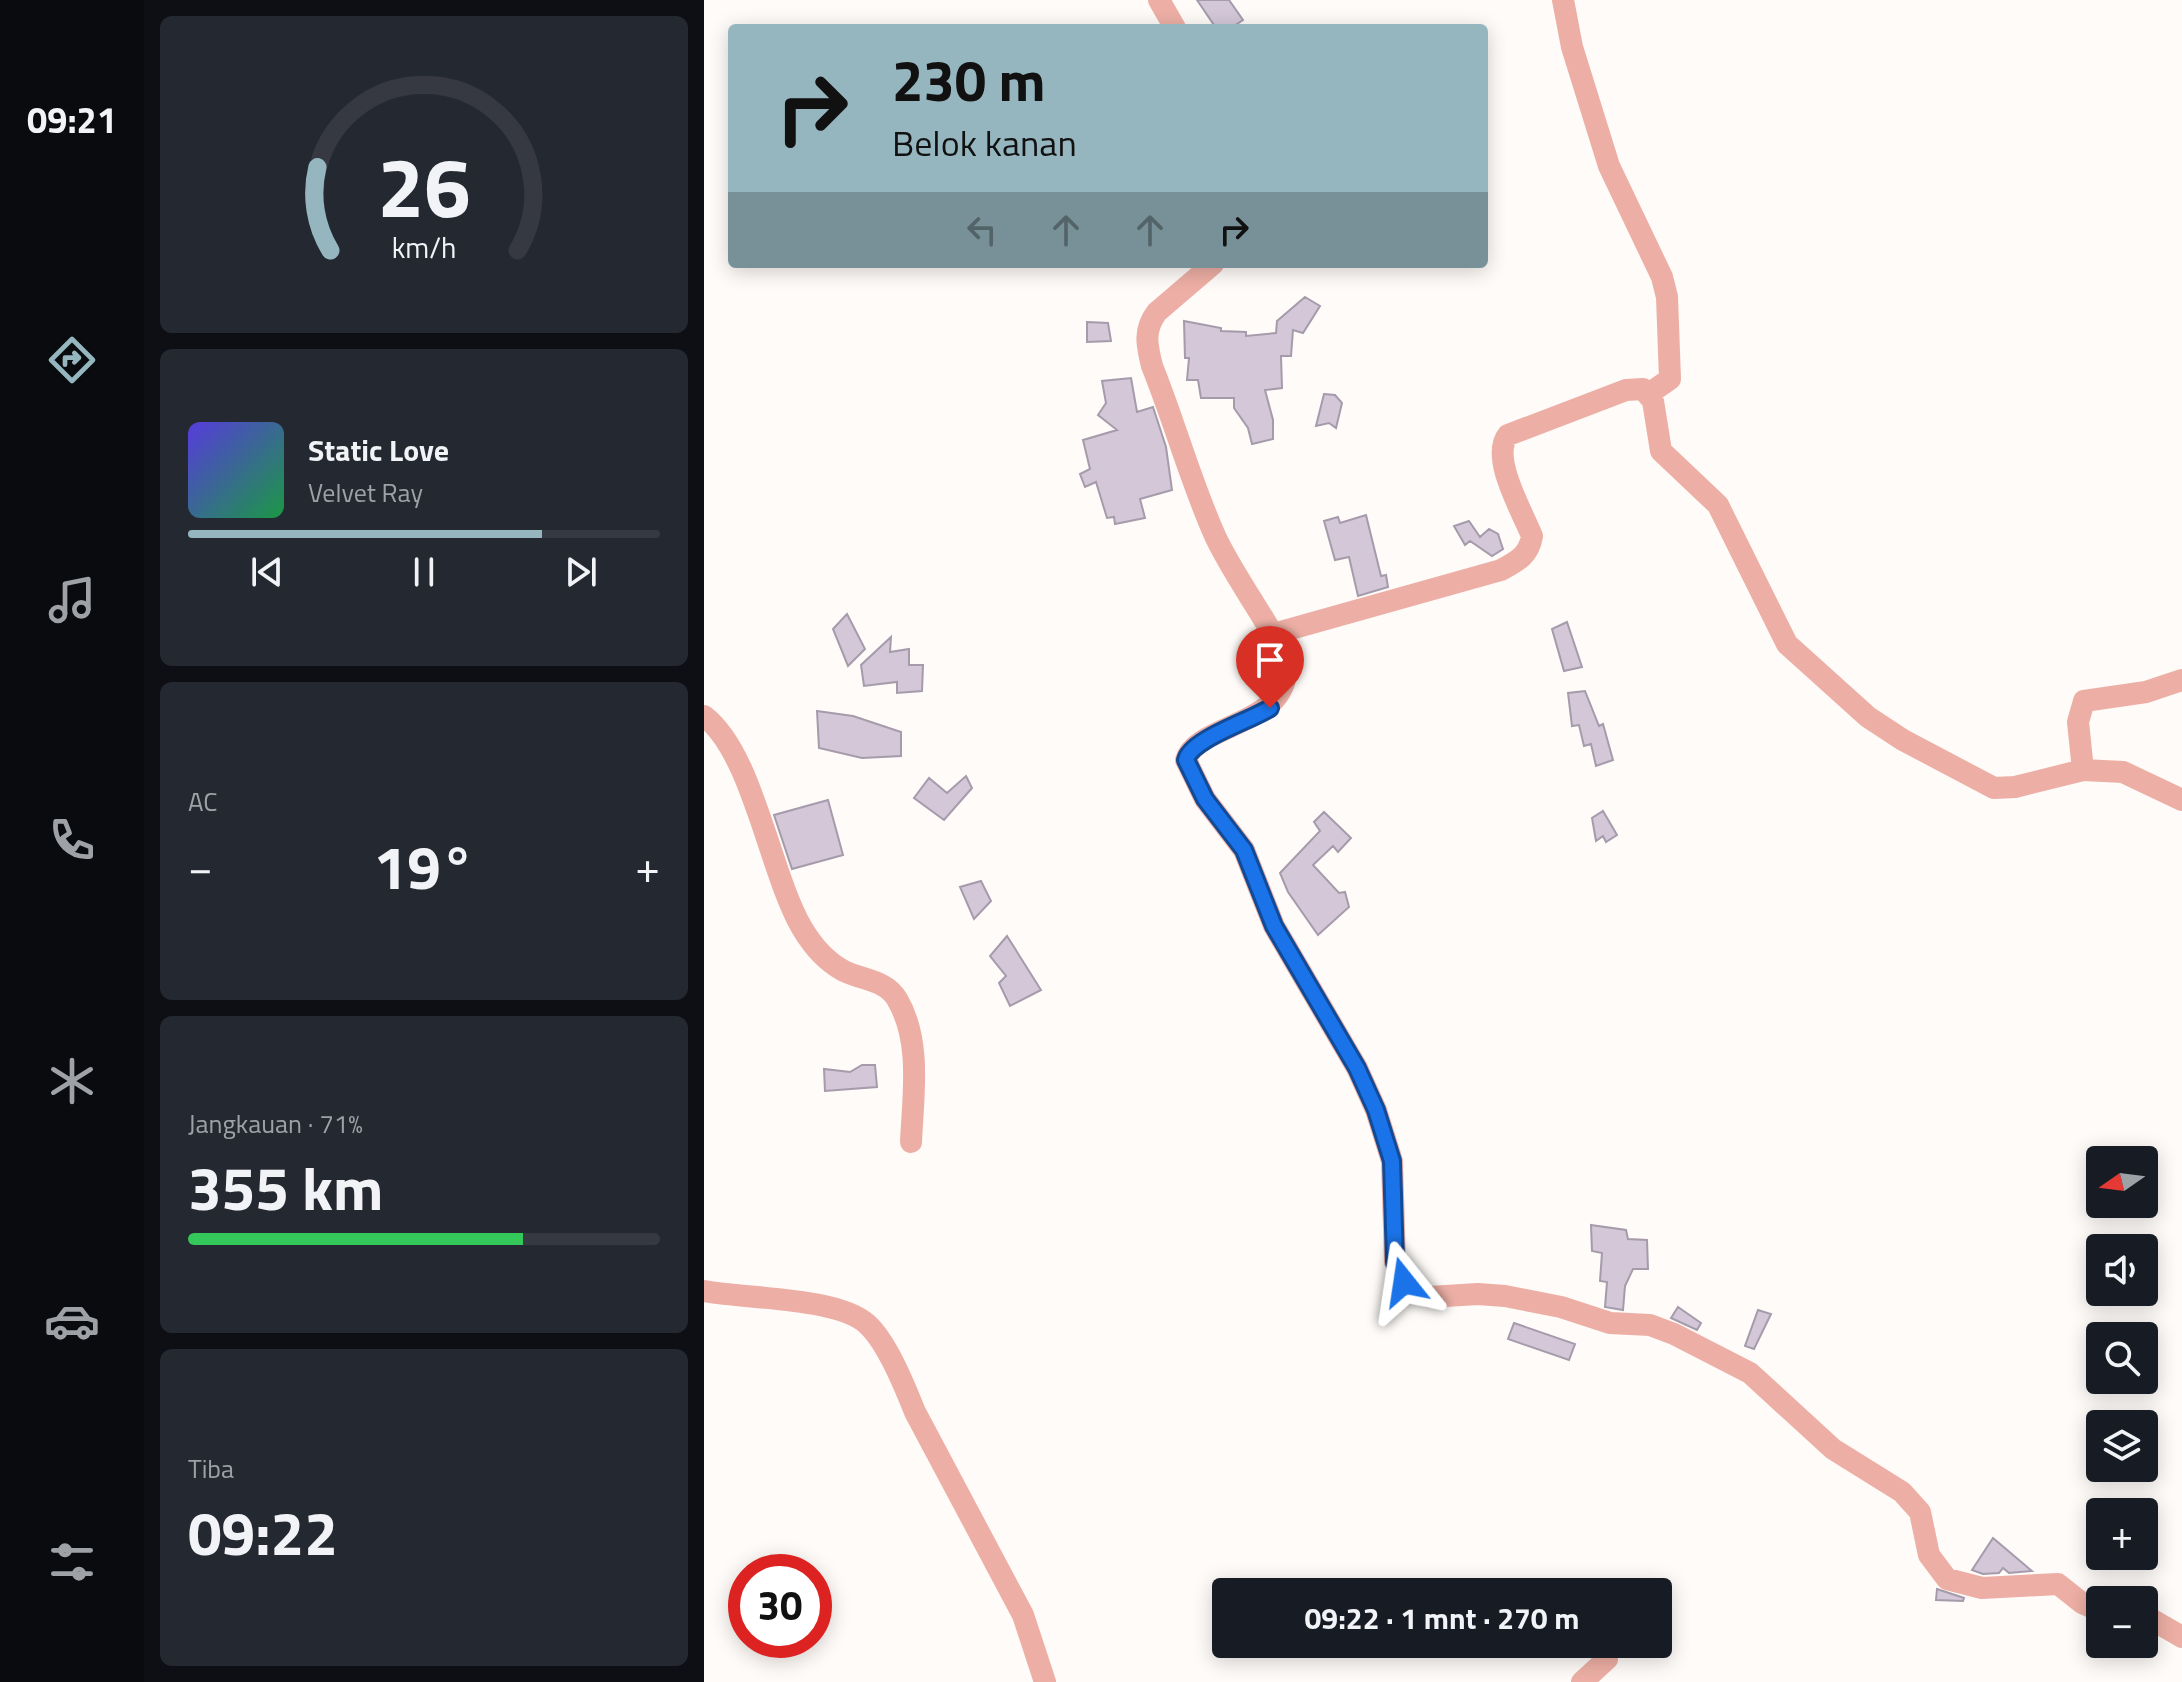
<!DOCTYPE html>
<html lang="id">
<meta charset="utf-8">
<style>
body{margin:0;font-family:"Titillium Web",sans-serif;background:#242831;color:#f1f3f6;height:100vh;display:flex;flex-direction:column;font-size:30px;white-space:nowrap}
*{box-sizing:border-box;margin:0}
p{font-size:26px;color:#9ea1a6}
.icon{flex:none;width:44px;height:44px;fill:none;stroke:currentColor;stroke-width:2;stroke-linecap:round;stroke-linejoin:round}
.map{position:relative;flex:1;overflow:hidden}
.panel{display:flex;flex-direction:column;gap:16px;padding:16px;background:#0d0f14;width:560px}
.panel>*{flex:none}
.banner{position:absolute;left:24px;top:24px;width:760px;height:244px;border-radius:8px;box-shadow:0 4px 20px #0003;background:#96b6bf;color:#111;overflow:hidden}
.needle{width:52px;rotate:256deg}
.controls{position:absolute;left:1382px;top:1146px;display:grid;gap:16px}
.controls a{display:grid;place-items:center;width:72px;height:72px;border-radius:8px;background:#171b24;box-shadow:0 4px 20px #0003;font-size:40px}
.speed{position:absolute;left:24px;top:1554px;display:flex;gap:16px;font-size:40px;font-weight:700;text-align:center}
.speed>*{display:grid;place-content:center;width:104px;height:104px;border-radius:50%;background:#171b24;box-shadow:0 4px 20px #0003;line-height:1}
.speed .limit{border:12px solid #d22;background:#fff;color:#111}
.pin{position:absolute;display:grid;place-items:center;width:68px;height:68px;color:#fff;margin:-82px -34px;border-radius:50% 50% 50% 0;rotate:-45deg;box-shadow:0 0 8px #0007}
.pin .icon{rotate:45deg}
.me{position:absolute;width:88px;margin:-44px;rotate:345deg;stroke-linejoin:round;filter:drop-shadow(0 0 6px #0008)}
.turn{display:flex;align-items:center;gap:28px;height:168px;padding:0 32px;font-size:36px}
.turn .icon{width:104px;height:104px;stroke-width:2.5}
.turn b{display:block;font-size:56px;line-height:68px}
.lanes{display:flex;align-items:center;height:76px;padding:0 32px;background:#0003;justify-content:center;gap:40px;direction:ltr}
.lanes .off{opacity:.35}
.big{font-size:60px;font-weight:700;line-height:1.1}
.panel .widget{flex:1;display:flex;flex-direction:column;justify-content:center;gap:12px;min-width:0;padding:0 28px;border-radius:12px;background:#242831}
.panel .dial{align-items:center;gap:0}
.dial svg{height:208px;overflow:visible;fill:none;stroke:#363941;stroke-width:7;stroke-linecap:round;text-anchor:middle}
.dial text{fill:#f1f3f6;stroke:none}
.song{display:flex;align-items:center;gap:24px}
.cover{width:96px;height:96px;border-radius:12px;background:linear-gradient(135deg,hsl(250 70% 55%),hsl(140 70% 35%))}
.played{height:8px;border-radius:4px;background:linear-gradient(90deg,#96b6bf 75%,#363941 75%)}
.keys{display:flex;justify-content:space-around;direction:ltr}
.heat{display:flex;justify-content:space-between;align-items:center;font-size:44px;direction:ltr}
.charge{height:12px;border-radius:6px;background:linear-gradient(90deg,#34c759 71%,#363941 0)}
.trip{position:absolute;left:508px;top:1578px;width:460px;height:80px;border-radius:8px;background:#171b24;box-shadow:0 4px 20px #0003;font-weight:700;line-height:80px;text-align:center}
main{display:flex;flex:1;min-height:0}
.tabs{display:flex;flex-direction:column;width:144px;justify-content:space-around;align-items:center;background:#090b0e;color:#9ea1a6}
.tabs .icon{width:56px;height:56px}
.tabs .on{color:#96b6bf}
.tabs b{font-size:36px;color:#f1f3f6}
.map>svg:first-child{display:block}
.building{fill:#d3c7d8;stroke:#a59bab;stroke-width:2}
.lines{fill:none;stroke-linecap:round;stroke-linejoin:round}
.minor{stroke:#edafa5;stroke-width:22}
.route-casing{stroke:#114b97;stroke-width:20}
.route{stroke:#1a73e8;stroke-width:14}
</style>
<main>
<nav class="tabs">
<b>09:21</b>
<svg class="icon on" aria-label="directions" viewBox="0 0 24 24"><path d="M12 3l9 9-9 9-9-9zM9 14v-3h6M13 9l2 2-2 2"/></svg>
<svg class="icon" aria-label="music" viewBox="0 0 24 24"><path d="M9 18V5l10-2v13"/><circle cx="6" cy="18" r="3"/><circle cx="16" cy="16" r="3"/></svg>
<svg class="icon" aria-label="phone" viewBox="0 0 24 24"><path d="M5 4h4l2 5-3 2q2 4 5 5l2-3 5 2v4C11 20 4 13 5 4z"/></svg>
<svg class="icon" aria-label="climate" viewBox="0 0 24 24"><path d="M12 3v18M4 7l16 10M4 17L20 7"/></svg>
<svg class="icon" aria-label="car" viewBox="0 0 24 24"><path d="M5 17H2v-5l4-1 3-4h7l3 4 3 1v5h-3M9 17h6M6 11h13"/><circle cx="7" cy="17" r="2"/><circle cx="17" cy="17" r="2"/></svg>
<svg class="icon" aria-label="filters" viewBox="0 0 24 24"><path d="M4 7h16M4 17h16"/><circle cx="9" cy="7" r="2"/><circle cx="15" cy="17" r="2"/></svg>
</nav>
<section class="panel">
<div class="widget dial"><svg viewBox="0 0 100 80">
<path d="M14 69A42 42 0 1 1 86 69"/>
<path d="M14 69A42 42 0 0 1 9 37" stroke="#96b6bf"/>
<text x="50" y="56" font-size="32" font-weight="700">26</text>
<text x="50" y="72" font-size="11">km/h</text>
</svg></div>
<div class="widget">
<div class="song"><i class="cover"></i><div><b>Static Love</b><p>Velvet Ray</p></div></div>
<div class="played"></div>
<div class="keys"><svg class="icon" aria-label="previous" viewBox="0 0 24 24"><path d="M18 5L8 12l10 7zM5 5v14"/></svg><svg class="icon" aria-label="pause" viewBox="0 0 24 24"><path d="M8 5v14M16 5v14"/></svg><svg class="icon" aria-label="next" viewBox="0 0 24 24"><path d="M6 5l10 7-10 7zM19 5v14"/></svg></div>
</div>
<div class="widget"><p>AC</p>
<div class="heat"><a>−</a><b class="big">19°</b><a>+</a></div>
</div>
<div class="widget"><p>Jangkauan · 71%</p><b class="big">355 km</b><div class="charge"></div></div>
<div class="widget"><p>Tiba</p><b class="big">09:22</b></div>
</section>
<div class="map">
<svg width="1478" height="1682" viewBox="0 0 1478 1682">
<rect width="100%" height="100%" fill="#fefbf8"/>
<!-- building -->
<path class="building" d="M493,0H525L539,20L527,28H512Z
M601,297L616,306L599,333L589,330L587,356H577L578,388L561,390L569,420V439L548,444L544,428L530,408V398H497L494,380H483L485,358H481L480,321L517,328V331L542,332V336L572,333L573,321Z
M383,322L404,323L407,341L383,342Z
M427,378L433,412L449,407L462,447L468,490L436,499L441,518L411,524L410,517L403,518L392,482L381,487L376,474L386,469L379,440L413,430L394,415L402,403L398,381Z
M620,394L631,395L638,403L632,428L625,423L612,426Z
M662,515L677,576L682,575L684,587L654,596L645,557L631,560L620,521L634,517L636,523Z
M765,521L776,537L785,529L794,534L799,549L788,556L766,541L761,545L750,526Z
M143,614L161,649L144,666L129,629Z
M863,622L878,667L860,671L848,629Z
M187,637L186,652L205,649V665H219L218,691L193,693V682L160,686L157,665Z
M881,691L895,726L899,724L909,760L892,766L887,744L880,746L875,725L868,726L864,693Z
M113,711L149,716L197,732V756L158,758L115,748Z
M262,776L268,788L240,820L210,798L225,778L243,793Z
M124,800L139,855L88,869L70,815Z
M899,811L913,835L902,842L899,836L892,841L888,818Z
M620,812L647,838L634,852L629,846L609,865L635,893L641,892L645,907L614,935L584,892L576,873L616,831L610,822Z
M277,881L287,901L270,919L256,887Z
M303,936L337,990L306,1006L295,983L302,976L286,956Z
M158,1065H171L173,1087L121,1091L120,1069L146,1072Z
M887,1225L922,1230L924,1239L943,1240L944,1269H929L921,1286L919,1310L901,1307L903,1282L896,1281L898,1253L888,1251Z
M974,1307L997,1323L993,1330L967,1318Z
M1054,1310L1067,1314L1050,1349L1041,1346Z
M810,1323L871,1344L865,1360L804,1339Z
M1289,1538L1328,1571L1305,1573L1299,1568L1295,1573L1279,1574L1268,1570Z
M1233,1589L1260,1598L1259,1601L1232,1600Z"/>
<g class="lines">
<!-- minor -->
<path class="minor" d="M455,0L471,28
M859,0L868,47L905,166L958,277L963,297L966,379L946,393
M509,264L453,312C439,330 443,346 448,366C471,423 487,483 512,538C527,569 548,599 565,628C577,648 589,668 577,690C558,726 490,730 482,760L501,799L540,850L570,926L653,1068L672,1110L688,1161L691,1262L708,1291L725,1297L774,1294L801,1296L857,1307L906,1323L946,1325L970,1334L1046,1373L1129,1449L1198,1492L1216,1512L1225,1555L1243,1579L1278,1588L1354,1584L1378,1603L1396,1611
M569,634L797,570C814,561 825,555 828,536C818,511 786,457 804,435L922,390L939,389L949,401L957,451L1014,505L1083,644L1164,717L1199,740L1290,788L1311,787L1379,770L1419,772L1478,800
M0,716C49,753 65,871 98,928C108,945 123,962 140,971C158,980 182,980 193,999C218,1041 209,1096 207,1142
M1379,770L1374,722L1380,701L1442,692L1478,680
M0,1291C43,1299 133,1297 163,1324C183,1342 201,1387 211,1412L319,1615L341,1682
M1440,1615L1478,1637
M878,1682L903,1659"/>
</g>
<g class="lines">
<defs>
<path id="route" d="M566,708C546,721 487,739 482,760L501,799L540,850L570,926L653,1068L672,1110L688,1161L691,1262L700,1282"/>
</defs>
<!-- route casing -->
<use href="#route" class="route-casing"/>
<!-- route -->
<use href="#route" class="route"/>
</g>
</svg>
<div class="controls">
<a><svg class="needle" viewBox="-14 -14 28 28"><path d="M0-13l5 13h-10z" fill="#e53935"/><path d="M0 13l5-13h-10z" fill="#9ea1a6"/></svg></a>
<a><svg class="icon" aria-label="sound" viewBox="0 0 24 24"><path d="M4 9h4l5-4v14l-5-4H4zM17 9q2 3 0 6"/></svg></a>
<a><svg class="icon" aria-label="search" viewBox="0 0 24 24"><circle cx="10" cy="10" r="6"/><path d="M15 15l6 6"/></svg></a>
<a><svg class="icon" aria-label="layers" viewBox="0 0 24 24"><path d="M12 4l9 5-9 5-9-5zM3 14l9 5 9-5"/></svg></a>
<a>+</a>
<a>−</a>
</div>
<div class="speed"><div class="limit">30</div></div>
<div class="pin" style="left:566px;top:708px;background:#d93025"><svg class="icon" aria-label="arrive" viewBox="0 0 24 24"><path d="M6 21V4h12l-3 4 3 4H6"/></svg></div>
<svg class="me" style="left:700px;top:1282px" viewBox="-20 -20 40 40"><path d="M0-17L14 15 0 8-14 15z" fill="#1a73e8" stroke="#fff" stroke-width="4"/></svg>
<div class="trip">09:22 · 1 mnt · 270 m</div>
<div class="banner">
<div class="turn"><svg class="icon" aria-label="right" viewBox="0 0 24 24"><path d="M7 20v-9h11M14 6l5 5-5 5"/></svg><div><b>230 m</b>Belok kanan</div></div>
<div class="lanes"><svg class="icon off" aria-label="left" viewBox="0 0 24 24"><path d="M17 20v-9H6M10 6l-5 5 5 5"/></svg><svg class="icon off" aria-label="ahead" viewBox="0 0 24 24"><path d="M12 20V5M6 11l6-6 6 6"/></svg><svg class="icon off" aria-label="ahead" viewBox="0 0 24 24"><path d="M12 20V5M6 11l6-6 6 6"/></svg><svg class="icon" aria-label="right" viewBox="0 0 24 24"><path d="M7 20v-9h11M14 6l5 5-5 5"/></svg></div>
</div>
</div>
</main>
